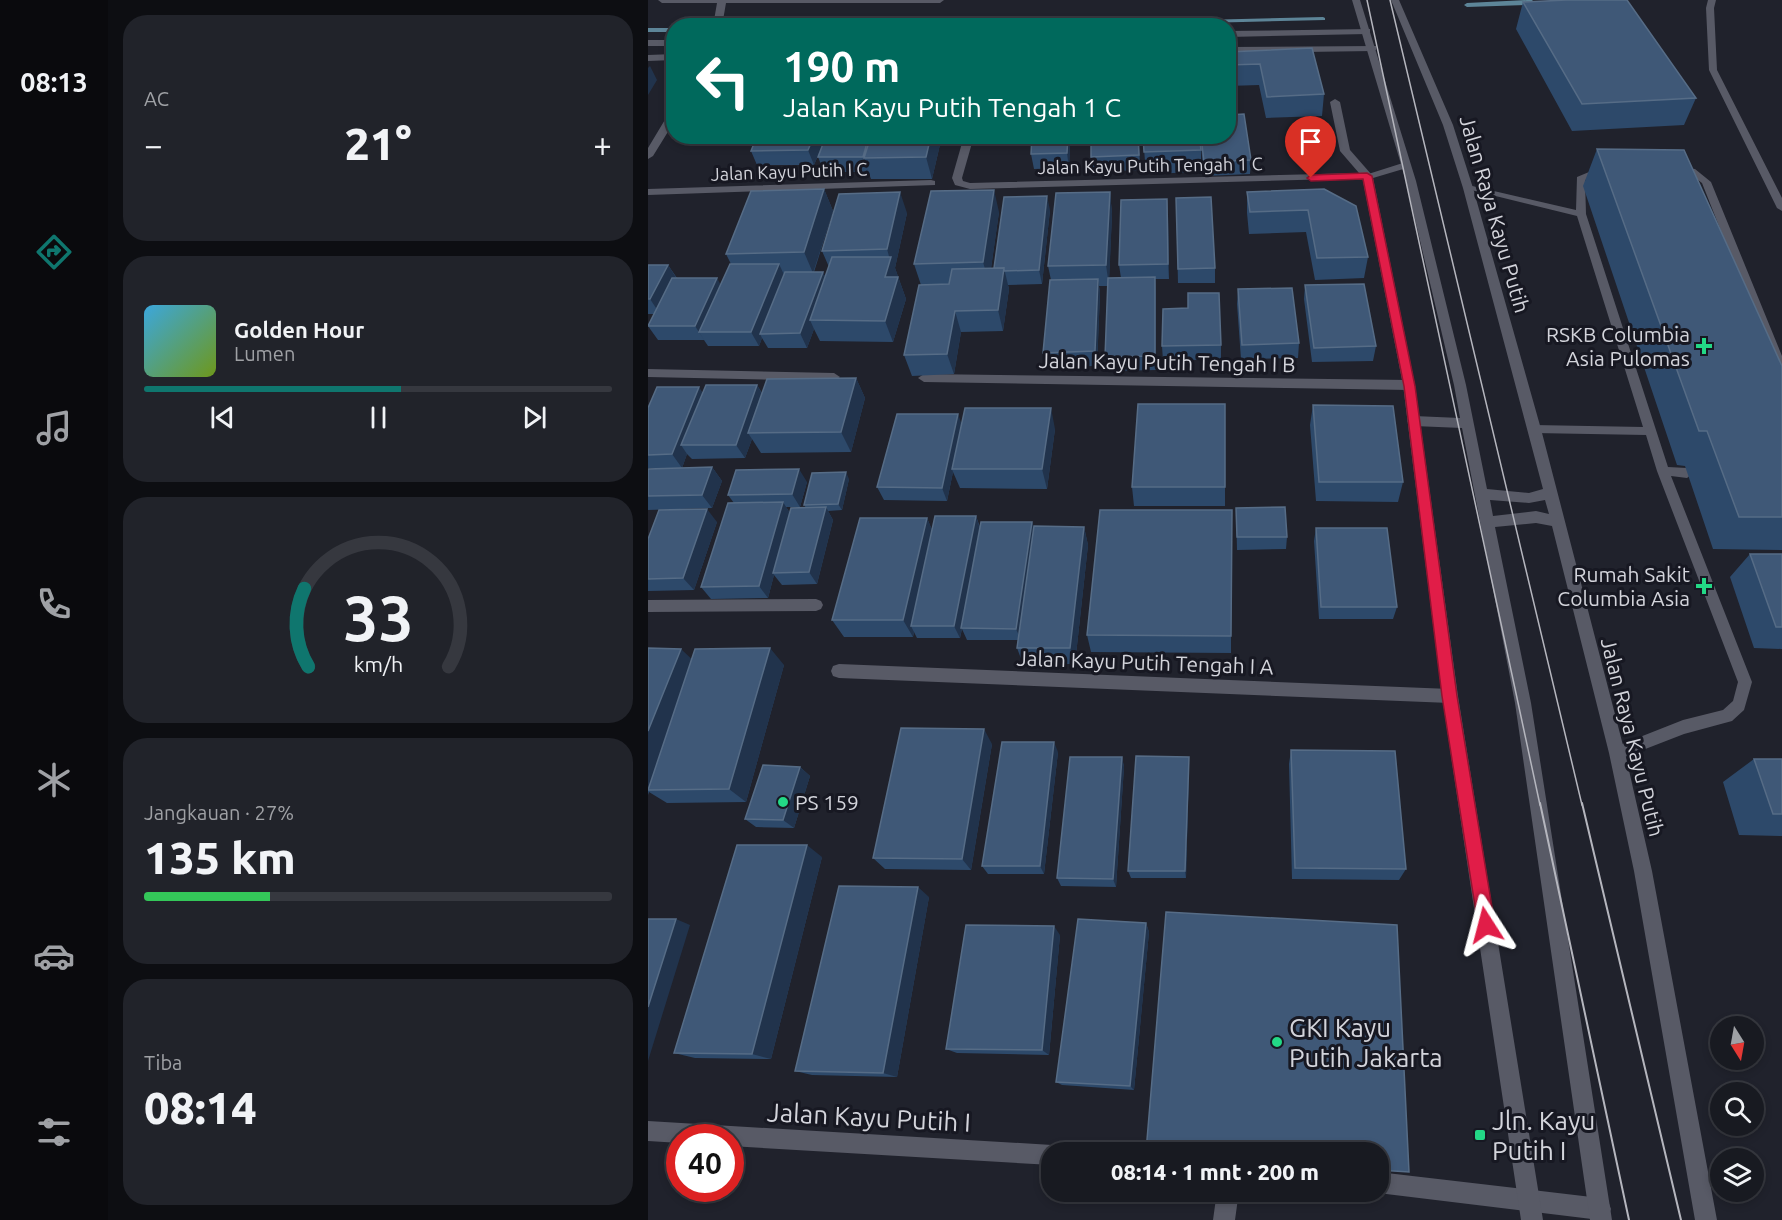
<!DOCTYPE html>
<html lang="id">
<meta charset="utf-8">
<style>
body{margin:0;font-family:Ubuntu,sans-serif;background:#21232a;color:#f1f3f6;height:100vh;display:flex;flex-direction:column;font-size:22px;white-space:nowrap}
*{box-sizing:border-box;margin:0}
p{font-size:20px;color:#9fa1a5}
.icon{flex:none;width:33px;height:33px;fill:none;stroke:currentColor;stroke-width:2;stroke-linecap:round;stroke-linejoin:round}
.map{position:relative;flex:1;overflow:hidden}
.drawer{display:flex;flex-direction:column;gap:15px;padding:15px;background:#0d0e12;width:540px}
.drawer>*{flex:none}
.guide{position:absolute;left:18px;top:18px;width:570px;height:126px;border-radius:24px;box-shadow:0 3px 9px #0003,0 0 0 2px #36383f;background:#00695c;color:#fff;overflow:hidden}
.needle{width:39px;rotate:169deg}
.controls{position:absolute;left:1062px;top:1016px;display:grid;gap:12px}
.controls a{display:grid;place-items:center;width:54px;height:54px;border-radius:50%;background:#181a21;box-shadow:0 3px 9px #0003,0 0 0 2px #36383f;font-size:30px}
.speed{position:absolute;left:18px;top:1124px;display:flex;gap:12px;font-size:30px;font-weight:700;text-align:center}
.speed>*{display:grid;place-content:center;width:78px;height:78px;border-radius:50%;background:#181a21;box-shadow:0 3px 9px #0003,0 0 0 2px #36383f;line-height:1}
.speed .limit{border:9px solid #d22;background:#fff;color:#111}
.pin{position:absolute;display:grid;place-items:center;width:51px;height:51px;color:#fff;margin:-62px -26px;border-radius:50% 50% 50% 0;rotate:-45deg;box-shadow:0 0 6px #0007}
.pin .icon{rotate:45deg}
.me{position:absolute;width:66px;margin:-33px;rotate:351deg;stroke-linejoin:round;filter:drop-shadow(0 0 4px #0008)}
.turn{display:flex;align-items:center;gap:21px;height:126px;padding:0 18px;font-size:27px}
.turn .icon{width:78px;height:78px;stroke-width:2.5}
.turn b{display:block;font-size:42px;line-height:51px}
.big{font-size:45px;font-weight:800;line-height:1.1}
.drawer .tile{flex:1;display:flex;flex-direction:column;justify-content:center;gap:9px;min-width:0;padding:0 21px;border-radius:24px;background:#21232a}
.drawer .dial{align-items:center;gap:0}
.dial svg{height:156px;overflow:visible;fill:none;stroke:#36383f;stroke-width:7;stroke-linecap:round;text-anchor:middle}
.dial text{fill:#f1f3f6;stroke:none}
.song{display:flex;align-items:center;gap:18px}
.cover{width:72px;height:72px;border-radius:9px;background:linear-gradient(135deg,hsl(200 70% 55%),hsl(80 70% 35%))}
.played{height:6px;border-radius:3px;background:linear-gradient(90deg,#0f766e 55%,#36383f 55%)}
.keys{display:flex;justify-content:space-around;direction:ltr}
.heat{display:flex;justify-content:space-between;align-items:center;font-size:33px;direction:ltr}
.charge{height:9px;border-radius:4px;background:linear-gradient(90deg,#34c759 27%,#36383f 0)}
.trip{position:absolute;left:393px;top:1142px;width:348px;height:60px;border-radius:24px;background:#181a21;box-shadow:0 3px 9px #0003,0 0 0 2px #36383f;font-weight:800;line-height:60px;text-align:center}
main{display:flex;flex:1;min-height:0}
.tabs{display:flex;flex-direction:column;width:108px;justify-content:space-around;align-items:center;background:#0a0a0d;color:#9fa1a5}
.tabs .icon{width:42px;height:42px}
.tabs .active{color:#0f766e}
.tabs b{font-size:27px;color:#f1f3f6}
.map>svg:first-child{display:block}
.lines{fill:none;stroke-linecap:round;stroke-linejoin:round}
.stream{fill:#5d8598;fill-rule:evenodd}
.service{fill:#585a66;fill-rule:evenodd}
.minor{fill:#585a66;fill-rule:evenodd}
.tertiary{fill:#585a66;fill-rule:evenodd}
.secondary{fill:#585a66;fill-rule:evenodd}
.tram-far1{stroke:#b5b6be;stroke-width:1.5}
.tram{stroke:#b5b6be;stroke-width:2}
.wall{fill:#2d496a}
.shaded-wall{fill:#21334c}
.building{fill:#3f5877;stroke:#566c86;stroke-width:1.5}
.route{fill:#e11d48;stroke:#92132f;stroke-width:1.5}
.poi-dot{fill:#23d886;stroke:#171822;stroke-width:2}
.labels{text-anchor:middle;dominant-baseline:central;stroke-width:6;stroke-linejoin:round;paint-order:stroke}
.far-street-label{font-size:18px;fill:#d3d4db;stroke:#171822}
.street-label{font-size:21px;fill:#d3d4db;stroke:#171822}
.poi-label{font-size:21px;fill:#d3d4db;stroke:#171822;text-anchor:end}
.near-poi-label{font-size:26px;fill:#d3d4db;stroke:#171822;text-anchor:start}
.near-street-label{font-size:26px;fill:#d3d4db;stroke:#171822}
</style>
<main>
<nav class="tabs">
<b>08:13</b>
<svg class="icon active" aria-label="directions" viewBox="0 0 24 24"><path d="M12 3l9 9-9 9-9-9zM9 14v-3h6M13 9l2 2-2 2"/></svg>
<svg class="icon" aria-label="music" viewBox="0 0 24 24"><path d="M9 18V5l10-2v13"/><circle cx="6" cy="18" r="3"/><circle cx="16" cy="16" r="3"/></svg>
<svg class="icon" aria-label="phone" viewBox="0 0 24 24"><path d="M5 4h4l2 5-3 2q2 4 5 5l2-3 5 2v4C11 20 4 13 5 4z"/></svg>
<svg class="icon" aria-label="climate" viewBox="0 0 24 24"><path d="M12 3v18M4 7l16 10M4 17L20 7"/></svg>
<svg class="icon" aria-label="car" viewBox="0 0 24 24"><path d="M5 17H2v-5l4-1 3-4h7l3 4 3 1v5h-3M9 17h6M6 11h13"/><circle cx="7" cy="17" r="2"/><circle cx="17" cy="17" r="2"/></svg>
<svg class="icon" aria-label="filters" viewBox="0 0 24 24"><path d="M4 7h16M4 17h16"/><circle cx="9" cy="7" r="2"/><circle cx="15" cy="17" r="2"/></svg>
</nav>
<section class="drawer">
<div class="tile"><p>AC</p>
<div class="heat"><a>−</a><b class="big">21°</b><a>+</a></div>
</div>
<div class="tile">
<div class="song"><i class="cover"></i><div><b>Golden Hour</b><p>Lumen</p></div></div>
<div class="played"></div>
<div class="keys"><svg class="icon" aria-label="previous" viewBox="0 0 24 24"><path d="M18 5L8 12l10 7zM5 5v14"/></svg><svg class="icon" aria-label="pause" viewBox="0 0 24 24"><path d="M8 5v14M16 5v14"/></svg><svg class="icon" aria-label="next" viewBox="0 0 24 24"><path d="M6 5l10 7-10 7zM19 5v14"/></svg></div>
</div>
<div class="tile dial"><svg viewBox="0 0 100 80">
<path d="M14 69A42 42 0 1 1 86 69"/>
<path d="M14 69A42 42 0 0 1 12 29" stroke="#0f766e"/>
<text x="50" y="56" font-size="32" font-weight="700">33</text>
<text x="50" y="72" font-size="11">km/h</text>
</svg></div>
<div class="tile"><p>Jangkauan · 27%</p><b class="big">135 km</b><div class="charge"></div></div>
<div class="tile"><p>Tiba</p><b class="big">08:14</b></div>
</section>
<div class="map">
<svg width="1134" height="1220" viewBox="0 0 1134 1220">
<rect width="100%" height="100%" fill="#20222c"/>
<g class="lines">
<!-- stream -->
<path class="stream" d="M879,0H885L880,5L819,7L816,5L819,3Z
M675,17L677,18V20L435,26H310Z
M0,28H26V32H0Z"/>
<!-- service -->
<path class="service" d="M1060,0H1068L1066,8L1069,70L1134,198V211L1129,208L1061,70L1058,8Z
M1028,167L1047,169L1063,182L1134,356V374L1128,370L1054,183L1042,174L1025,172V168Z
M955,171L958,172V176L937,180L938,214L1020,467L1039,468L1045,473L1039,478L1023,476L1104,682L1096,710L1084,721L1036,734L969,760L964,758L962,753L964,748L1035,720L1075,710L1085,701L1090,682L1009,471L998,435L886,433L880,429L886,425L995,427L929,216L815,188L820,185L928,210L929,177L941,172Z"/>
<!-- minor -->
<path class="minor" d="M10,0H296L292,3H78L74,26H65L69,3H14Z
M728,46V50L725,51L580,53V47Z
M26,54V60L0,61V55Z
M687,99L692,102L702,150L723,174V178L322,189L307,185L304,178L316,136H326L314,178L315,181L322,183L711,173L692,151L682,102Z
M26,110V122L5,156L0,159V148L21,113Z
M283,180L287,181V185L0,195V189Z
M0,369L186,373L192,377L186,381L0,377Z
M276,374L761,380L767,385L761,390L276,382L270,378Z
M168,599L173,601L175,605L173,609L168,611L0,612V600Z
M191,664L802,689L808,691L810,696L808,701L802,703L191,678L185,676L183,671L185,666Z
M0,1121L404,1145L411,1148L413,1152H404V1165L82,1146V1137H32V1143L0,1141Z
M730,1172L952,1198L960,1201L963,1209L960,1217L952,1220L730,1193L726,1191H730Z
M569,1191H591L587,1220H565Z"/>
<!-- tertiary -->
<path class="tertiary" d="M722,29V33L719,34L580,37V31Z
M0,40H26V46H0Z
M758,162L762,163V167L725,178L767,385L810,696L895,1220H873L794,696L755,385L714,176Z"/>
<!-- secondary -->
<path class="secondary" d="M704,0H712L768,181L818,385L839,489L881,493L895,489L815,188L795,125L743,0H751L805,125L825,188L893,429L977,753L1004,871L1069,1220H1047L986,871L961,753L904,526L888,523L847,527L883,703L964,1220H942L867,703L814,428L766,426L759,421L766,416L812,418L806,385L758,181ZM842,500L881,503L897,500L901,514L888,511L845,516Z"/>
<!-- tram-far1 -->
<path class="tram-far1" d="M719,0L892,805
M742,0L934,805"/>
<!-- tram -->
<path class="tram" d="M892,803L981,1220
M934,803L1033,1220"/>
</g>
<!-- wall -->
<path class="wall" d="M875,2L1048,98L1036,125L924,131L868,29Z
M664,48L676,94L674,116L618,118L611,85L580,86V52Z
M109,136H294L284,179H223L220,171V172H176L170,157L176,141L166,165H109L103,151Z
M384,136H438V143H422L421,168L386,169L383,154Z
M443,136H491L492,170L445,172L443,157Z
M495,136L553,150V172L498,174Z
M552,136H580L603,160L602,174L556,176Z
M949,149L1134,366V550L1065,549L1037,466L1029,465L935,186Z
M176,189L185,211L166,272H175L177,277L181,267L174,251L259,213L247,268L258,299L245,342L172,341L166,329L159,348H120L114,338L111,346H60L56,340H10L0,326L6,314H0V265H20L29,278L73,284L83,264L78,254Z
M676,189L720,257L716,278L667,280L658,232L601,234L599,213V192Z
M462,192L464,214L461,278H473L471,265L520,214L521,279H507L508,370L459,371L457,357L460,286H451L452,293L449,366L398,367L395,353L403,280L400,266Z
M528,198L567,268V283H530Z
M402,210L394,284L360,285L361,289L355,331L313,332L306,374L264,376L256,355L273,285L266,264L351,212L343,268H346Z
M657,285L728,346L725,361L664,362L656,299Z
M590,289L651,343L650,358L593,359L589,304Z
M573,345V359L515,361L514,346Z
M208,378L217,398L203,452L113,453L104,439L97,458L44,459L39,454L34,468H0V408L55,392L109,385L114,393Z
M577,404V506H486L484,487Z
M665,405L755,482L750,502L668,501L662,425Z
M314,425L407,429L399,489L312,488L305,472L299,501L236,500L229,487Z
M64,467L74,481L64,508L0,510V469Z
M201,479L194,510L180,511L185,520L169,584L134,585L126,575L120,598L63,599L53,587L86,503L80,495L159,482L152,507H138L142,513L158,508L156,505Z
M588,508L639,537L638,549L589,550Z
M328,516L332,527L384,522L386,529L436,527L440,545L427,664H375L369,648L370,640H319L314,629L312,638H269L266,632L265,637H196L184,620L279,518L284,530Z
M69,522L46,590L0,591V539Z
M668,528L749,607L745,619H671L666,541Z
M1102,554H1134V649L1106,648L1082,577Z
M439,635L583,636V653L443,652Z
M0,648L44,659L136,665L98,802L19,803L1,792L0,795Z
M344,744L323,870L237,869L225,858Z
M643,750L758,869L751,880L644,879L641,764Z
M410,752L396,874H340L334,866Z
M474,757L476,767L468,887L413,886L409,878Z
M1106,759H1134V836L1091,835L1075,782Z
M541,766L538,878H483L480,871Z
M152,767L162,776L146,828L108,827L97,819Z
M174,857L123,1059L47,1058L26,1053Z
M281,897L249,1077L164,1075L147,1071Z
M498,923L501,932L486,1090L414,1085L408,1082Z
M412,935L401,1055L309,1053L298,1049Z"/>
<!-- shaded-wall -->
<path class="shaded-wall" d="M2,66L9,80L0,95V68Z
M166,136H178L166,165L160,150Z
M221,136H231L216,158L220,172L215,157Z
M283,136H294L284,179L278,157Z
M420,136H421L422,143L421,168L419,153Z
M176,189L185,211L165,273L156,252Z
M346,190L351,212L341,283L335,262Z
M252,192L259,213L247,268L258,299L245,342L237,321V277L242,260L239,249Z
M462,192L464,214L461,286L458,265Z
M399,196L402,210L394,284L391,270Z
M519,199L520,214L521,279L520,264Z
M131,264L138,279L112,334L114,338L111,346L103,332Z
M20,265L29,279L12,314L2,299Z
M356,268L361,289L355,331L350,310Z
M175,272L182,287L162,320L166,329L159,348L152,333Z
M507,277L508,292V370L507,356Z
M69,278L77,293L51,332L56,340L47,326Z
M450,279L452,293L449,366L447,351Z
M307,311L313,332L306,374L299,354Z
M208,378L217,398L203,452L193,432Z
M109,385L117,399L100,433L104,439L97,458L88,445Z
M51,387L60,401L33,445L39,454L34,468L24,454Z
M403,408L407,429L399,489L394,469Z
M310,414L315,428L304,469L305,472L299,501L294,488Z
M64,467L74,481L64,508L54,495Z
M151,469L159,482L152,507L144,494Z
M198,472L201,479L194,510L190,504Z
M135,502L143,515L125,573L126,575L120,598L111,586Z
M178,507L185,520L169,584L161,572Z
M59,509L69,522L46,590L35,578Z
M328,516L332,529L312,638L306,626Z
M279,518L287,537L263,626L266,632L265,637L255,620Z
M384,522L388,535L373,640L368,629Z
M436,527L440,545L427,664L422,648Z
M122,648L136,665L98,802L81,789Z
M33,649L50,665L0,790V731Z
M336,729L344,744L323,870L314,859Z
M406,742L410,752L396,874L392,866Z
M474,757L476,767L468,887L465,879Z
M541,757V766L538,878L537,871Z
M152,767L162,776L146,828L135,820Z
M159,845L174,857L123,1059L104,1054Z
M270,887L281,897L249,1077L235,1073Z
M28,919L42,925L0,1061V1007Z
M498,923L501,932L486,1090L482,1086Z
M406,926L412,935L401,1055L394,1050Z"/>
<!-- building -->
<path class="building" d="M919,0H979L1048,98L934,104L875,2Z
M664,48L676,94L619,97L612,64L580,65V52Z
M596,114L603,160L556,162L553,136H580V115Z
M109,136H166L160,150L103,151Z
M178,136H221L215,157H170Z
M223,136H283L278,157L216,158Z
M384,136H420L419,153L383,154Z
M443,136H490L491,155L443,157Z
M495,136H551L553,150L496,152Z
M949,149L1036,150L1134,366V517H1091L1059,431H1051Z
M176,189L156,252L78,254L103,191Z
M676,189L708,206L720,257L669,258L660,210L602,212L599,192Z
M346,190L335,262L266,264L283,191Z
M252,192L239,249L174,251L191,194Z
M462,192L458,265L400,266L408,193Z
M399,196L391,270L356,271V268H346L356,197Z
M563,197L567,268L530,269L528,198Z
M519,199L520,264L471,265L473,200Z
M184,257H243L237,277H250L237,321L162,320Z
M82,264H131L103,332H51Z
M0,265H20L2,299H0Z
M356,268L350,310L307,311L299,354L256,355L271,285L301,284L304,269Z
M137,272H175L152,333L112,334Z
M507,277V356L457,357L460,278Z
M24,278H69L47,326H0Z
M450,279L447,351L395,353L402,280Z
M716,284L728,346L666,348L657,285Z
M644,288L651,343L594,345L590,289Z
M540,293H571L573,345L514,346L515,309L540,308Z
M208,378L193,432L100,433L119,379Z
M58,385H109L88,445H33Z
M9,387H51L24,454L0,455V408Z
M490,404H577V487H484Z
M665,405L745,406L755,482H671Z
M317,408H403L394,469H304Z
M249,414H310L294,488L229,487Z
M64,467L54,495L0,496V469Z
M151,469L144,494L80,495L88,470Z
M198,472L190,504L156,505L164,473Z
M135,502L111,586L53,587L80,503Z
M178,507L161,572L125,573L143,508Z
M637,507L639,537H589L588,508Z
M59,509L35,578L0,579V539L11,510Z
M452,510H584L583,636L439,635Z
M287,516H328L306,626H263Z
M212,518H279L255,620H184Z
M333,522H384L368,629L313,628Z
M386,526L436,527L422,648H369Z
M668,528H739L749,607H673Z
M1102,554H1134V627H1128Z
M0,648L33,649L0,731Z
M122,648L81,789L0,790L47,649Z
M253,728L336,729L314,859L225,858Z
M354,742H406L392,866H334Z
M643,750L747,751L758,869L647,868Z
M488,756L541,757L537,871H480Z
M422,757H474L465,879L409,878Z
M1106,759H1134V814H1125Z
M115,765L152,767L135,820L97,819Z
M89,845H159L104,1054L26,1053Z
M191,886L270,887L235,1073L147,1071Z
M518,912L749,925L761,1172L730,1170V1152H498Z
M0,919H28L0,1007Z
M430,919L498,923L482,1086L408,1082Z
M318,925L406,926L394,1050L298,1049Z"/>
<!-- route -->
<path class="route" d="M719,173L724,176L767,386L809,696L847,925L844,931L838,934L832,931L830,925L794,696L756,386L715,179L663,181L659,178L663,175Z"/>
<!-- markers -->
<g class="poi-dot">
<path d="M1053 337h6v6h6v6h-6v6h-6v-6h-6v-6h6z"/>
<path d="M1053 577h6v6h6v6h-6v6h-6v-6h-6v-6h6z"/>
<circle cx="135" cy="802" r="6"/>
<circle cx="629" cy="1042" r="6"/>
<rect x="826" y="1129" width="12" height="12" rx="3"/>
</g>
<g class="labels">
<!-- far-street labels -->
<g class="far-street-label">
<text transform="translate(502 165) rotate(-1)">Jalan Kayu Putih Tengah 1 C</text>
<text transform="translate(141 171) rotate(-2)">Jalan Kayu Putih I C</text>
</g>
<!-- street labels -->
<g class="street-label">
<text transform="translate(847 214) rotate(74)">Jalan Raya Kayu Putih</text>
<text transform="translate(519 362) rotate(1)">Jalan Kayu Putih Tengah I B</text>
<text transform="translate(497 662) rotate(2)">Jalan Kayu Putih Tengah I A</text>
<text transform="translate(985 737) rotate(76)">Jalan Raya Kayu Putih</text>
</g>
<!-- poi labels -->
<g class="poi-label">
<text x="1042" y="334">RSKB Columbia<tspan x="1042" dy="24">Asia Pulomas</tspan></text>
<text x="1042" y="574">Rumah Sakit<tspan x="1042" dy="24">Columbia Asia</tspan></text>
<text x="147" y="802" text-anchor="start">PS 159</text>
</g>
<!-- near-poi labels -->
<g class="near-poi-label">
<text x="641" y="1027">GKI Kayu<tspan x="641" dy="30">Putih Jakarta</tspan></text>
<text x="844" y="1120">Jln. Kayu<tspan x="844" dy="30">Putih I</tspan></text>
</g>
<!-- near-street labels -->
<g class="near-street-label">
<text transform="translate(221 1117) rotate(3)">Jalan Kayu Putih I</text>
</g>
</g>
</svg>
<div class="controls">
<a><svg class="needle" viewBox="-14 -14 28 28"><path d="M0-13l5 13h-10z" fill="#e53935"/><path d="M0 13l5-13h-10z" fill="#9fa1a5"/></svg></a>
<a><svg class="icon" aria-label="search" viewBox="0 0 24 24"><circle cx="10" cy="10" r="6"/><path d="M15 15l6 6"/></svg></a>
<a><svg class="icon" aria-label="layers" viewBox="0 0 24 24"><path d="M12 4l9 5-9 5-9-5zM3 14l9 5 9-5"/></svg></a>
</div>
<div class="speed"><div class="limit">40</div></div>
<div class="pin" style="left:663px;top:178px;background:#d93025"><svg class="icon" aria-label="arrive" viewBox="0 0 24 24"><path d="M6 21V4h12l-3 4 3 4H6"/></svg></div>
<svg class="me" style="left:838px;top:925px" viewBox="-20 -20 40 40"><path d="M0-17L14 15 0 8-14 15z" fill="#e11d48" stroke="#fff" stroke-width="4"/></svg>
<div class="trip">08:14 · 1 mnt · 200 m</div>
<div class="guide">
<div class="turn"><svg class="icon" aria-label="left" viewBox="0 0 24 24"><path d="M17 20v-9H6M10 6l-5 5 5 5"/></svg><div><b>190 m</b>Jalan Kayu Putih Tengah 1 C</div></div>
</div>
</div>
</main>
